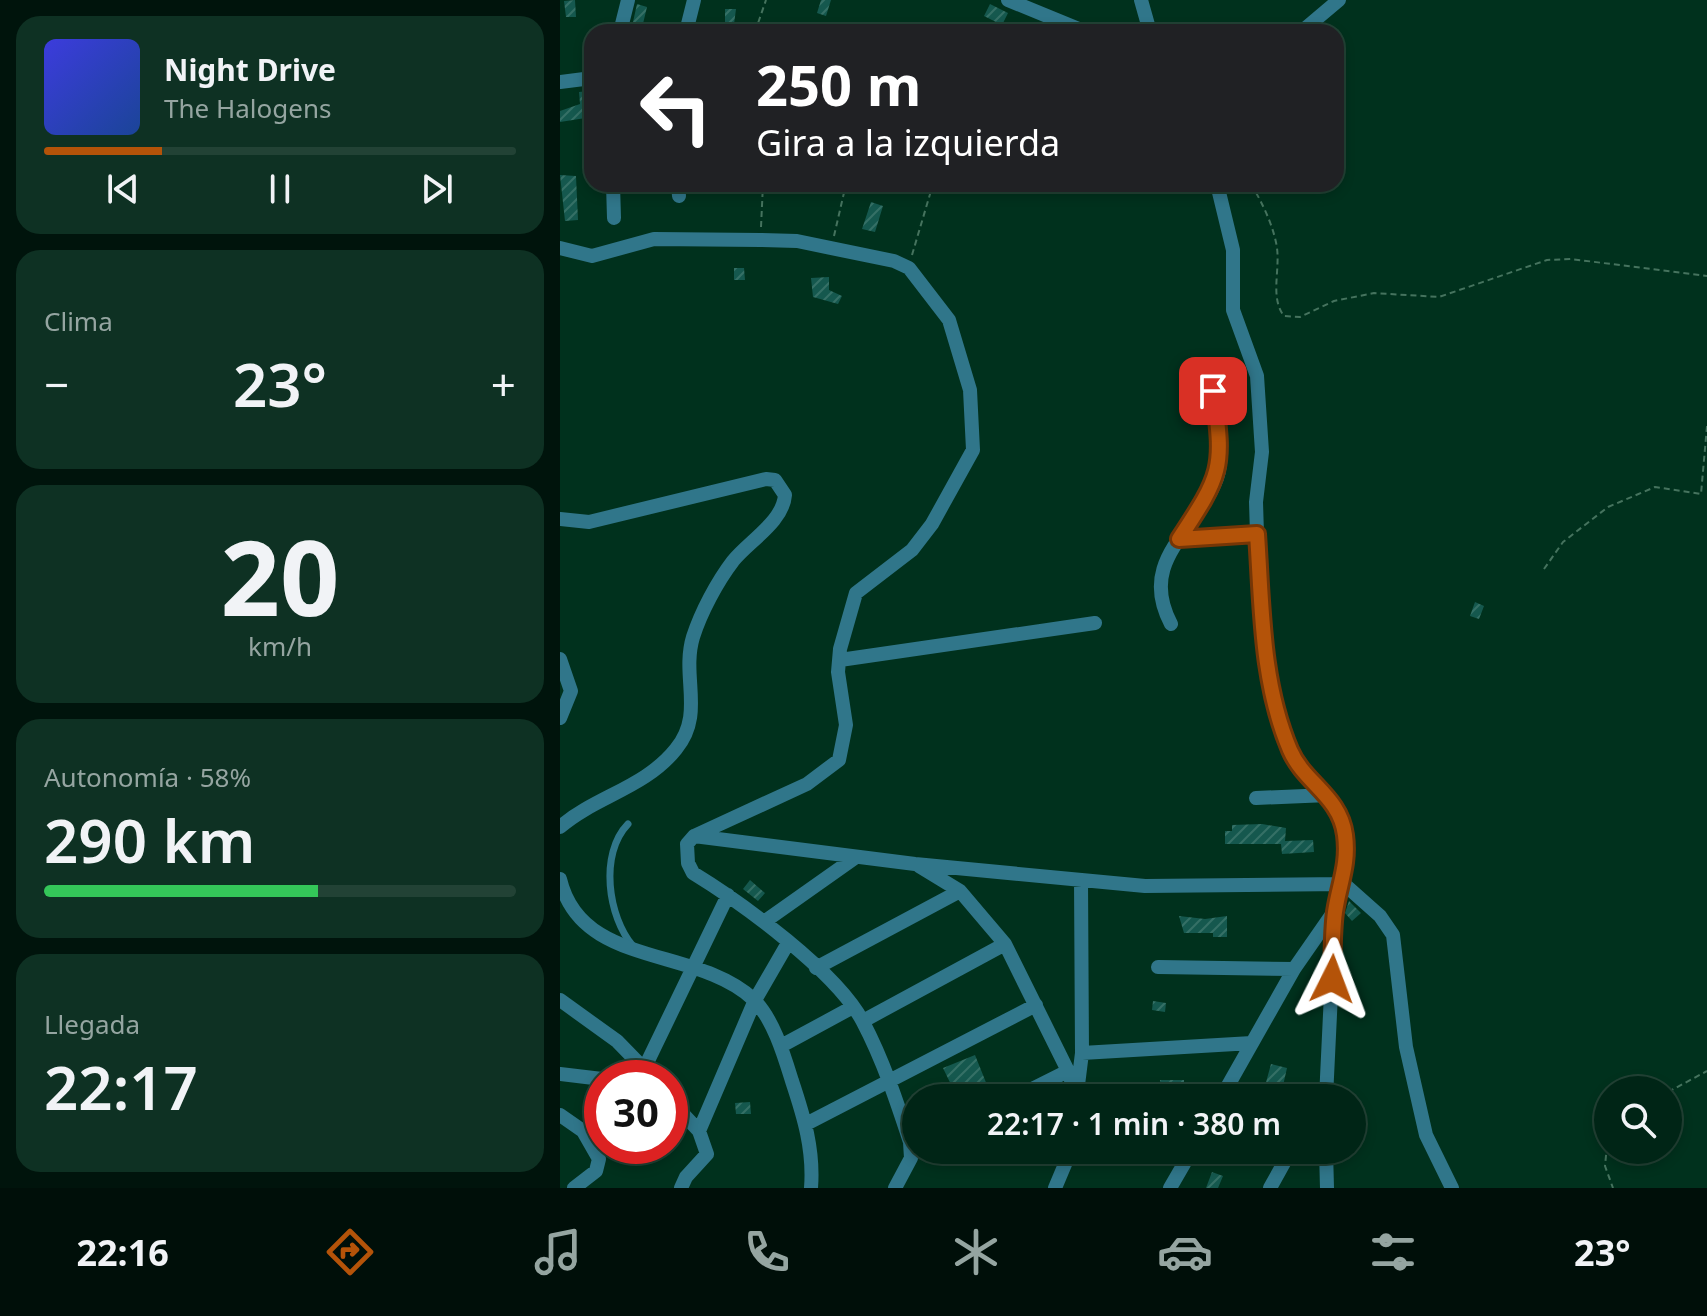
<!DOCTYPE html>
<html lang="es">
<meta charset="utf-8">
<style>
body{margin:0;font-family:"Noto Sans",sans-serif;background:#0e3123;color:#f1f3f6;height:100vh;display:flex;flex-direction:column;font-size:30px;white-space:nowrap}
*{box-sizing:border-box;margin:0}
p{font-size:26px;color:#95a5a1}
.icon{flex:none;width:44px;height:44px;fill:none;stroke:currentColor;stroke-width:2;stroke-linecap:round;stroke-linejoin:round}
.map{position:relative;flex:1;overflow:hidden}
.panel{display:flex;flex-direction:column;gap:16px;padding:16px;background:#00140c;width:560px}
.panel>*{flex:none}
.guide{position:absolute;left:24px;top:24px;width:760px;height:168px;border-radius:24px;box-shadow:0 4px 12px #0003,0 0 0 2px #224235;background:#202124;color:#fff;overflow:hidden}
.tools{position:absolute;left:1034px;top:1076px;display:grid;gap:16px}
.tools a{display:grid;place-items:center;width:88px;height:88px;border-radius:50%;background:#002516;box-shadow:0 4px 12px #0003,0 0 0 2px #224235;font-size:40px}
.speed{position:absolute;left:24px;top:1060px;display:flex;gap:16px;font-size:40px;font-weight:700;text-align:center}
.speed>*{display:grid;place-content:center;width:104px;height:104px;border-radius:50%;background:#002516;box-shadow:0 4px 12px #0003,0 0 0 2px #224235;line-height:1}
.speed .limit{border:12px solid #d22;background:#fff;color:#111}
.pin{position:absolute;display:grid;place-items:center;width:68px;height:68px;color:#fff;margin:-34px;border-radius:16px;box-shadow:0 4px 12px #0006}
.me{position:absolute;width:88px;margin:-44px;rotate:3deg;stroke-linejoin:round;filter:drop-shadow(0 0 6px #0008)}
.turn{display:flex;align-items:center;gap:28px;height:168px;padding:0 40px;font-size:36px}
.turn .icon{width:104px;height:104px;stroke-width:2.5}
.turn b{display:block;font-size:56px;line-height:68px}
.big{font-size:60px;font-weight:600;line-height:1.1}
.panel .tile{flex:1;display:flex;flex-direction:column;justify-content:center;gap:12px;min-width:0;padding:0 28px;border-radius:24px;background:#0e3123}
.panel .dial{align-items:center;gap:0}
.dial b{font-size:104px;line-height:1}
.song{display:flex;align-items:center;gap:24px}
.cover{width:96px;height:96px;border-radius:12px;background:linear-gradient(135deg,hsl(240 70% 55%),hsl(220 70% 35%))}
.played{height:8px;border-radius:4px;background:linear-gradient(90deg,#b45309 25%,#224235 25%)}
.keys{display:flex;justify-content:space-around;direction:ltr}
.heat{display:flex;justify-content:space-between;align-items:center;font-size:44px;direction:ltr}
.charge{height:12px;border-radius:6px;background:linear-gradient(90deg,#34c759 58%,#224235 0)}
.trip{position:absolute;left:342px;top:1084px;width:464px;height:80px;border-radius:40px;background:#002516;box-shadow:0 4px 12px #0003,0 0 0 2px #224235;font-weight:600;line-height:80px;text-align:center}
.tabs{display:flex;height:128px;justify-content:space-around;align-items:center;background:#000f09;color:#95a5a1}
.tabs .icon{width:56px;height:56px}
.tabs .current{color:#b45309}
.tabs b{font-size:36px;color:#f1f3f6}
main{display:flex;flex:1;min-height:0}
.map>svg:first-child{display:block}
.building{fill:url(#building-hatch)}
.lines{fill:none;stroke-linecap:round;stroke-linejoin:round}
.path{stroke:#45735e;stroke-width:2;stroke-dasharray:6 4;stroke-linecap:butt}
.lane{stroke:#30768a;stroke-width:7}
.street{stroke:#30768a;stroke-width:14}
.route-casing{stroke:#753606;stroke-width:20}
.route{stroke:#b45309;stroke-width:14}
</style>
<main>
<section class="panel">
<div class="tile">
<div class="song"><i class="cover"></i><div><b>Night Drive</b><p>The Halogens</p></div></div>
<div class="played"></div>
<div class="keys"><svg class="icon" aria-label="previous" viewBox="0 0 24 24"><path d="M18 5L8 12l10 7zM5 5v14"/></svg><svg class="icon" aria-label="pause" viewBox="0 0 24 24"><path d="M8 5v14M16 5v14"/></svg><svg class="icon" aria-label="next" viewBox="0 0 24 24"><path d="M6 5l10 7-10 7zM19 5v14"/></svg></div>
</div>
<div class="tile"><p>Clima</p>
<div class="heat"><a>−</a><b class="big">23°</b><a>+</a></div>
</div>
<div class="tile dial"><b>20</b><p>km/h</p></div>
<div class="tile"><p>Autonomía · 58%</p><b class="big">290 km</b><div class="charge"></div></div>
<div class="tile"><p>Llegada</p><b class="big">22:17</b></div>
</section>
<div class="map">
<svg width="1147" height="1188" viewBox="0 0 1147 1188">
<defs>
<pattern id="building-hatch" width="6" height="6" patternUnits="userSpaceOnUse" patternTransform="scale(2)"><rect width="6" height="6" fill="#15584e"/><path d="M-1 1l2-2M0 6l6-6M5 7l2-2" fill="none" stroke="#357066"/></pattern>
</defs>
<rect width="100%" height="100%" fill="#00311d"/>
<!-- building -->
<path class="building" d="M15,0L16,17H6L4,1Z
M261,0H271L266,16L257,13Z
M77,4L87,7L81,32L71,31Z
M430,4L448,13L442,25L424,16Z
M165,9H176L173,32H165Z
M29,91L32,117L0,122V111L20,104L19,92Z
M0,175L16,176L18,220L5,221Z
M311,202L323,206L315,232L302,229Z
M174,268H184L185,280H174Z
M269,277V290L282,296L278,304L253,297L251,278Z
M915,602L924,606L919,619L910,616Z
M702,824L726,828L725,841L753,840L754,852L722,854L721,844H665V831H672V825Z
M190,880L205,893L198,901L183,889Z
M789,901L801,913L792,921L785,913Z
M619,916L645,919L667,916V937H653V933H624Z
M593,1001L606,1003L605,1012L592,1010Z
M415,1055L427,1085L397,1097L383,1068Z
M711,1064L727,1068L722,1090L705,1086Z
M600,1080H624V1092H601Z
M190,1102L191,1114H176L175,1103Z
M652,1172L663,1176L658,1188H646Z"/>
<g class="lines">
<!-- path -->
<path class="path" d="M195,32L206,0
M691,184C702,202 714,227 717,248C720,271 710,298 724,316L740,317L774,301L814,293L879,297L987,260L1011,259L1147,276
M201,227L203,184
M274,236L286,184
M352,255L373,184
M984,569L1003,542L1048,507L1095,487L1141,494L1147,426
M1108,1092L1147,1071
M1048,1135L1045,1166L1053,1188"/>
<!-- lane -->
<path class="lane" d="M68,824C39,854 48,917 73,946"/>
<!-- street -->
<path class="street" d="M448,0L526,32
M581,0L590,32
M60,32L68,0
M126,32L134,0
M741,32L779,0
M0,82L32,78
M53,184L54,218
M118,184L119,196
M657,184L673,250V310L697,376L702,452L696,502L697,534L711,692L732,755L780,812L786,856L784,884L775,910L766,1098
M0,248L32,256L94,239L201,240L237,241L334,261L349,268L389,320L410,390L413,450L372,524L352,550L296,593L280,649L278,672L286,725L279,760L247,784L134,836L127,844L128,863L133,873C182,903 277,972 303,1022C323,1060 337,1102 350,1142L351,1158L335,1188
M0,519L29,522L206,479L215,480L225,495C223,522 189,541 173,561C157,582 141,612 133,637C121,677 145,714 116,749C85,788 36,796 0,827
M619,539L697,534
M611,624C577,559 637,532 657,478C666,452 657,417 653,391
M0,659L11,691L0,718
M280,660L535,623
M696,798L768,795
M134,836L355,864L585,886L784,884L820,916L833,935L846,1047L866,1135L892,1188
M359,866L400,891L445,944L508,1071L517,1098
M0,879C21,968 136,946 193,999C213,1018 224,1055 232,1081C244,1117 254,1150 251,1188
M204,922L296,857
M598,967L734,969
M256,968L400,891
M0,1000L57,1041L93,1078
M303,1021L445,944
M221,1046L293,1007
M522,1053L692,1043
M85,1067L168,895
M0,1074L42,1079
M517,1093L522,1053L521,880
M454,1098L508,1071
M661,1098L734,969L775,910
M110,1100L139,1131L147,1154L126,1177L121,1188
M0,1115L23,1131L39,1159L36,1171L14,1188
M246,1124L476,1005
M139,1131L195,1000L228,943
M766,1150L767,1188
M495,1188L511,1150
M610,1188L632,1150
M710,1188L731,1150"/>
</g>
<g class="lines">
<defs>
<path id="route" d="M653,391C665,469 661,475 619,539L697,534C702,606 701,682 730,750C744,783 780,796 785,835C789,865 779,884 775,912C772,934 773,957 772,979"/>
</defs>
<!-- route casing -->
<use href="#route" class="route-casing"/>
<!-- route -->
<use href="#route" class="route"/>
</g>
</svg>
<div class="tools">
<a><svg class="icon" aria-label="search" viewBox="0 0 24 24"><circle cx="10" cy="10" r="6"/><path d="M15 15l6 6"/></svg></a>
</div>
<div class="speed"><div class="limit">30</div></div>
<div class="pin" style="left:653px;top:391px;background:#d93025"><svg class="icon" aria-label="arrive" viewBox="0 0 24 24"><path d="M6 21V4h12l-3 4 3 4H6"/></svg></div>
<svg class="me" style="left:772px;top:979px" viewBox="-20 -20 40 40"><path d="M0-17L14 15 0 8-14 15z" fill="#b45309" stroke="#fff" stroke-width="4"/></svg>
<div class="trip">22:17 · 1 min · 380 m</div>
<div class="guide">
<div class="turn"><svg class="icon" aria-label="left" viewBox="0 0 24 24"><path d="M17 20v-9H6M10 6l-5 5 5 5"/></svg><div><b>250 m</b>Gira a la izquierda</div></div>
</div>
</div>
</main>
<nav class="tabs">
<b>22:16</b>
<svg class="icon current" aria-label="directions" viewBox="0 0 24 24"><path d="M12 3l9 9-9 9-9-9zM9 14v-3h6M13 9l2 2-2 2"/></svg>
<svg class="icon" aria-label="music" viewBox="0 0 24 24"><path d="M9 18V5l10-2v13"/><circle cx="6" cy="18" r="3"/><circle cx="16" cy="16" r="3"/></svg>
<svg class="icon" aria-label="phone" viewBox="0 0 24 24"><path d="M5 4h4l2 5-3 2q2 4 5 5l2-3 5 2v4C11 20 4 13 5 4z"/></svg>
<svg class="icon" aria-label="climate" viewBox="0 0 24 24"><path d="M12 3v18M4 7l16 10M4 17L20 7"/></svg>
<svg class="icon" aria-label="car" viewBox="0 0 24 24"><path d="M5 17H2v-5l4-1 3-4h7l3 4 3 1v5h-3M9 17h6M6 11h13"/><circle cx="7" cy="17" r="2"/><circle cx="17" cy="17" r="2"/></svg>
<svg class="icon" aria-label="filters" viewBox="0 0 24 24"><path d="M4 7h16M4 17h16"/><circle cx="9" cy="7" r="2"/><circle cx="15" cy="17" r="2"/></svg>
<b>23°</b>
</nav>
